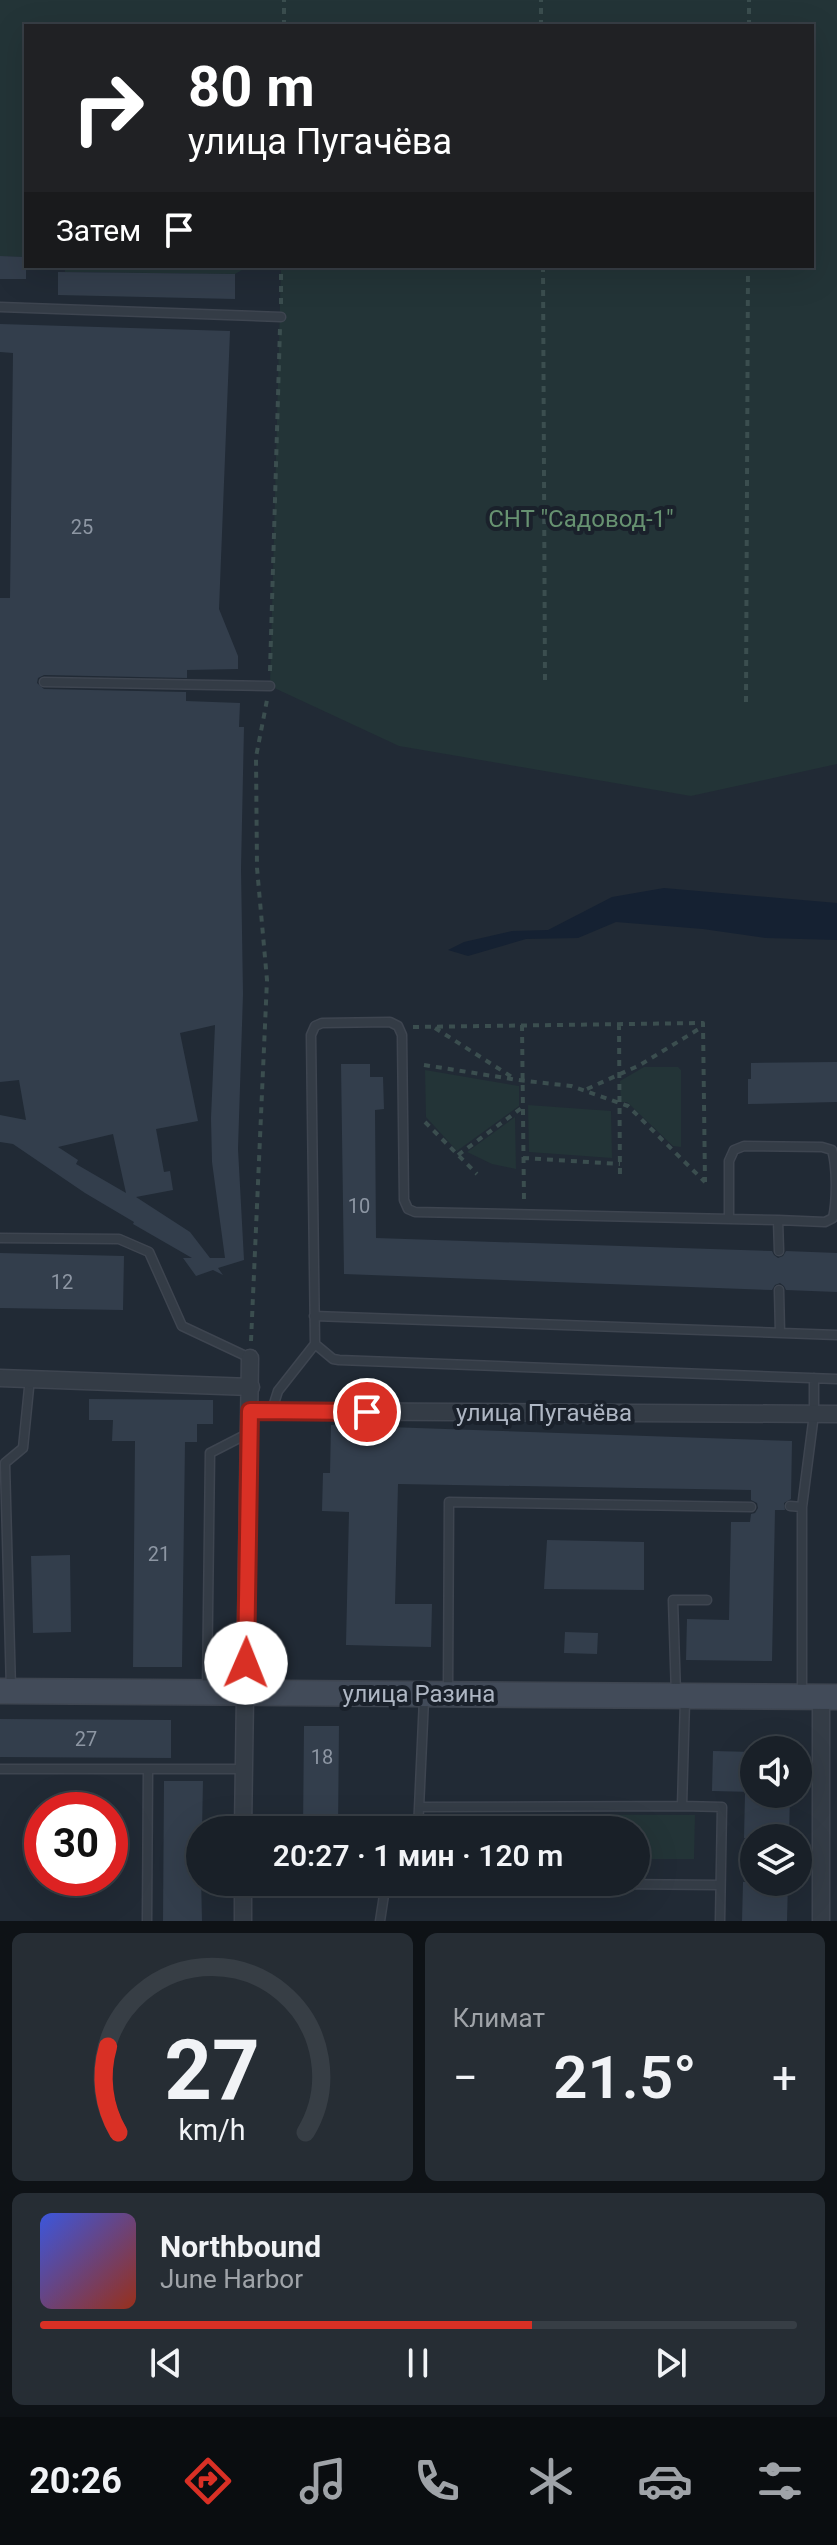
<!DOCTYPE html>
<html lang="ru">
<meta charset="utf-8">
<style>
body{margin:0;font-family:Roboto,sans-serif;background:#262d34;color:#f1f3f6;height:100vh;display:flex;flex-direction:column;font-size:30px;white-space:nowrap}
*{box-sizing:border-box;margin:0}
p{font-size:26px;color:#9fa3a8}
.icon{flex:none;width:44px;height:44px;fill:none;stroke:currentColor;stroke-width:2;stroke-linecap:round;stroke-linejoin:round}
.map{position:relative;height:1921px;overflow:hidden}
.details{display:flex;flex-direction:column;gap:12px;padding:12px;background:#0e1216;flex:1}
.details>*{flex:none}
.banner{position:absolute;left:24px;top:24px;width:790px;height:244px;border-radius:0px;box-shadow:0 8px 32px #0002,0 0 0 2px #373e45;background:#202124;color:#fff;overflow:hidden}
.controls{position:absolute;left:740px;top:1736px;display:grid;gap:16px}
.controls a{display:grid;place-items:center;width:72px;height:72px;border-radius:50%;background:#192028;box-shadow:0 8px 32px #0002,0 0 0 2px #373e45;font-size:40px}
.speed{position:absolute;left:24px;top:1792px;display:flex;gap:16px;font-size:40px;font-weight:700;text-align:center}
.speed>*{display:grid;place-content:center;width:104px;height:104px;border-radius:50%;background:#192028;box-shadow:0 8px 32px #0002,0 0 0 2px #373e45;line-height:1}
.speed .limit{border:12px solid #d22;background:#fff;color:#111}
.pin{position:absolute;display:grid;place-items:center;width:68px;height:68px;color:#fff;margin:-34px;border:4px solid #fff;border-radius:50%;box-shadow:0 2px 8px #0007}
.me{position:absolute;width:88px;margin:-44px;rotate:1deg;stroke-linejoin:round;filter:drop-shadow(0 0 6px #0008)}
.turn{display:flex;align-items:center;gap:28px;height:168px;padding:0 32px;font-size:36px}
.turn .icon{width:104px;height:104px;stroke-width:2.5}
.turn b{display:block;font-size:56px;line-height:68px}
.then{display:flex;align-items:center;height:76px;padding:0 32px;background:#0003;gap:16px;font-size:30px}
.big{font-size:60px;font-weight:600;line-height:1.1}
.details .card{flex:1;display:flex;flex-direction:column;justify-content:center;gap:12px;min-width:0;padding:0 28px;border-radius:12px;background:#262d34}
.details .dial{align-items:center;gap:0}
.dial svg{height:208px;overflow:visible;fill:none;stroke:#373e45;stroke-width:7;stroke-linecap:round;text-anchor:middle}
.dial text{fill:#f1f3f6;stroke:none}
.song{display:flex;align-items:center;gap:24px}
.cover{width:96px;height:96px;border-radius:12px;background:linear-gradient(135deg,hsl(230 70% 55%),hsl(10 70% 35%))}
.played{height:8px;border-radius:4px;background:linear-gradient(90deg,#d93025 65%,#373e45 65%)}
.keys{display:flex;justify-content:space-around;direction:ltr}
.heat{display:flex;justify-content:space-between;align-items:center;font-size:44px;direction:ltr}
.details .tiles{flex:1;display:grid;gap:12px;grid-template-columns:1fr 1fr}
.card:last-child{grid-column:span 2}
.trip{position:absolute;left:186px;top:1816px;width:464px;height:80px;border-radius:40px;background:#192028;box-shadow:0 8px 32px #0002,0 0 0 2px #373e45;font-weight:600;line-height:80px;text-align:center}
.menu{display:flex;height:128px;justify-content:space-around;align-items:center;background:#0a0d10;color:#9fa3a8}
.menu .icon{width:56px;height:56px}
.menu .selected{color:#d93025}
.menu b{font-size:36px;color:#f1f3f6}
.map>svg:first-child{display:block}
.green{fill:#233437}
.water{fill:#152132}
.building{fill:#333e4c;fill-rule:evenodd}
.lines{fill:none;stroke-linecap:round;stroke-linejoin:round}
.lane-casing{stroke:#3e4550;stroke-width:11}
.street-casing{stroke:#3e4550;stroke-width:19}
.secondary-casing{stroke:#3e4550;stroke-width:27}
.path{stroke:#3b4e4f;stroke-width:4;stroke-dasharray:6 6;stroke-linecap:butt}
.lane{stroke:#343c46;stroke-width:8}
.street{stroke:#343c46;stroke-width:16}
.secondary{stroke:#424b59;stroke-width:24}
.route-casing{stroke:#8d1f18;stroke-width:20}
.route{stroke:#d93025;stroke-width:14}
.labels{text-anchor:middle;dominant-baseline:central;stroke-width:8;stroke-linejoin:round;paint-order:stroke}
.number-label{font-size:20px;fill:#8d96a3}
.park-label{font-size:24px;fill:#679271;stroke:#1a212b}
.street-label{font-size:24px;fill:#aeb6c3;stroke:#1a212b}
</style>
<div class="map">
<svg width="837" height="1921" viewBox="0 0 837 1921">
<rect width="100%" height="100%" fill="#212a35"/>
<!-- green -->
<path class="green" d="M0,0H837V764L691,796L399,746L270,686L281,266H812V26H26V257L0,256Z
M65,266H249L235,274L65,272Z
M644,1067H678L681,1070V1147L673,1146L627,1102H621L620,1081Z
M425,1070L519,1086V1106L457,1151L426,1117Z
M528,1105L611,1111L612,1158L529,1152Z
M515,1117L516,1169L492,1164L467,1152Z
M431,1814L695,1815L694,1859H636V1830H430Z"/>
<!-- water -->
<path class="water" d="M664,888L837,903V940L766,938L703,929L616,922L578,938L526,939L468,956L448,950L464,942L512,931L548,930L612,897Z"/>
<!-- building -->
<path class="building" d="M0,256L26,257V279H0Z
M58,272L235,274V299L58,295Z
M0,324L230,331L219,609L238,656V669L187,670V678L44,675L38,678L37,683L44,689L186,692V701L240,703L239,727H244L241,869L243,994L238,1149L244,1260L218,1268L223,1275L213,1270L196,1276L183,1258H192L133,1224L134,1222L85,1193L13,1144L0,1142V1115L26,1120L19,1080L0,1082V598H10L13,353L0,352ZM215,1025L211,1118L212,1162L225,1258H210L190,1232L136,1197L173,1190L170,1171L164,1172L156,1129L198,1121L180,1033ZM113,1134L126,1193L76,1164L78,1160L58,1147Z
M837,1062V1102L748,1104V1079H751V1063Z
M341,1064H370V1077H383L384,1109L375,1110L376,1238L772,1251L774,1255L778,1258L783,1256L786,1251L837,1253V1292L786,1290L784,1286L780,1283L775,1285L772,1290L344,1274Z
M0,1253L124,1256L123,1310L0,1308Z
M89,1399L213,1400V1424H197V1442H185L182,1667H133L135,1441H112L113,1420H89Z
M331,1425L792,1441L791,1499L784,1503L785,1510H775L772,1661L686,1660L687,1619L729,1620L731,1522H750L751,1514L755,1513L758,1508L757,1503L751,1500V1490L398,1484L395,1604H432L431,1647L346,1645L349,1512L322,1511L323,1473H330Z
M547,1540L644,1542V1590L544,1589Z
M70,1555L71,1632L33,1633L31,1556Z
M565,1632L598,1633L597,1654L564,1653Z
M0,1719L171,1720V1758L0,1757Z
M304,1726H339L338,1830H303Z
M713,1751L754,1752V1792L712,1791Z
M164,1781H203L202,1830H200L202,1921H163Z
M745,1794H790L789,1838H744Z
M743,1882H788L787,1921H742Z"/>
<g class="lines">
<defs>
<path id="lane" d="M0,307L281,317
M44,682L270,686
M729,1219V1161L734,1150L744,1146L822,1147L832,1150C837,1167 837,1200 833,1218L825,1222L778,1220
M0,1238L119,1239L149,1252L182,1326L250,1358
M779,1290L780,1333
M314,1316L837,1335
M315,1344L333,1359L339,1360L837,1379
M272,1410L278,1391L315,1344L311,1035L315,1026L322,1023L390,1022L398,1026L402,1035L404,1200L408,1209L415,1212L778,1220L779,1251
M790,1506L802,1507V1694
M802,1507L814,1414V1378
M11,1690L5,1463L23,1448L30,1378
M207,1691L210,1453L249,1433
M448,1691L449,1502L751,1507
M676,1695L673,1600H707
M0,1769H243
M682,1806L722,1807L720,1921
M421,1807L682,1806L685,1700
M418,1830L424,1699
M411,1882L720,1885
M147,1921L148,1769
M380,1921L386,1882"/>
<path id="street" d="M0,1378L251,1387
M250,1411L837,1414
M243,1830L250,1358
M243,1921V1882
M821,1921V1697"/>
<path id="secondary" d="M0,1691L837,1697"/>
</defs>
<!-- lane casing -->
<use href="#lane" class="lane-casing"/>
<!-- street casing -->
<use href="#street" class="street-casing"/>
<!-- secondary casing -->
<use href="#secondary" class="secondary-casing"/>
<!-- path -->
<path class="path" d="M284,26V0
M541,26V0
M589,26L749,24
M749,26V0
M543,266L545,682
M281,304V266
M270,671L280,328
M746,702L748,266
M619,1024L620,1179
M522,1025L524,1200
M413,1027L703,1023L705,1182
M435,1028L515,1079
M424,1065L518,1080L571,1086L628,1106L705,1182
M587,1089L640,1065L702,1027
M425,1122L477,1174
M458,1155L523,1107
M523,1158L620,1164
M251,1341L267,980L257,868L256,757L267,700"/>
<!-- lane -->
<use href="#lane" class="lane"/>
<!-- street -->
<use href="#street" class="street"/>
<!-- secondary -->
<use href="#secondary" class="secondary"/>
</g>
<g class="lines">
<defs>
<path id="route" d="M246,1663L250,1411L367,1412"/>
</defs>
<!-- route casing -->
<use href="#route" class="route-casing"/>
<!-- route -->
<use href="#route" class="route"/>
</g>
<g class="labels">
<!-- number labels -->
<g class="number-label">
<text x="82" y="527">25</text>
<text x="359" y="1206">10</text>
<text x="62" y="1282">12</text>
<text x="159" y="1554">21</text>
<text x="86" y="1739">27</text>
<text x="322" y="1757">18</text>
</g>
<!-- park labels -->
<g class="park-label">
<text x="581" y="519">СНТ "Садовод-1"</text>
</g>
<!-- street labels -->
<g class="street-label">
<text x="544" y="1413">улица Пугачёва</text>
<text x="419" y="1694">улица Разина</text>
</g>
</g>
</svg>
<div class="controls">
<a><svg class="icon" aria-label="sound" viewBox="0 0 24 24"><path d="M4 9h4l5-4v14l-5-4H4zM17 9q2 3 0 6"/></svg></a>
<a><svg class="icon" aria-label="layers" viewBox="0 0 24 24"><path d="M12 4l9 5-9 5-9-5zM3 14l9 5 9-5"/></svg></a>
</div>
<div class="speed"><div class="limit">30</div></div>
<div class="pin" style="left:367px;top:1412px;background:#d93025"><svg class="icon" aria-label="arrive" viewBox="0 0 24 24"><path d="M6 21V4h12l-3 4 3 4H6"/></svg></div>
<svg class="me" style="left:246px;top:1663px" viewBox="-20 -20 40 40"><circle r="19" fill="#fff"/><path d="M0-13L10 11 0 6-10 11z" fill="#d93025"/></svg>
<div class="trip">20:27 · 1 мин · 120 m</div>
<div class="banner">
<div class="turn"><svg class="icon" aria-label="right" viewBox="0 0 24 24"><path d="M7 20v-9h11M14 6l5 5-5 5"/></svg><div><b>80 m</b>улица Пугачёва</div></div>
<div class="then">Затем<svg class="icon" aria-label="arrive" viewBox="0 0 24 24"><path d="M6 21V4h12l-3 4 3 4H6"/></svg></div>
</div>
</div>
<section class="details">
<div class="tiles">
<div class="card dial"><svg viewBox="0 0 100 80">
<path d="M14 69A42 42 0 1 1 86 69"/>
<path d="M14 69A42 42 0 0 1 10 36" stroke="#d93025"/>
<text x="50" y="56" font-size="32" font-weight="700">27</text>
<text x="50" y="72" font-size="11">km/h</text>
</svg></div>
<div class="card"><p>Климат</p>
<div class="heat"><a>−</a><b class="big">21.5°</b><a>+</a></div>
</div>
<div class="card">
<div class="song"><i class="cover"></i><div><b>Northbound</b><p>June Harbor</p></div></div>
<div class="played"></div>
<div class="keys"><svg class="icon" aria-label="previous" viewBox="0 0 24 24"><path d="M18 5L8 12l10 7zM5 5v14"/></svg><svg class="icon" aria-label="pause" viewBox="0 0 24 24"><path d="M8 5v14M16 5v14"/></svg><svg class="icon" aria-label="next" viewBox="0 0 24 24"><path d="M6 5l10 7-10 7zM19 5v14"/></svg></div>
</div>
</div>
</section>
<nav class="menu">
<b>20:26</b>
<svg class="icon selected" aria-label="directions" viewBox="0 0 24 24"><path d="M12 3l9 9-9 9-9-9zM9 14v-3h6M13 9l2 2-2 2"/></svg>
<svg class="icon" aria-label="music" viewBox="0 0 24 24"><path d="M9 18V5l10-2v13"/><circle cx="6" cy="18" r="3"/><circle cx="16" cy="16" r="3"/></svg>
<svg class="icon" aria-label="phone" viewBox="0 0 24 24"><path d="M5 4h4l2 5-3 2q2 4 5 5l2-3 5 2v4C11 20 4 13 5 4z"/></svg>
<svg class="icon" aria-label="climate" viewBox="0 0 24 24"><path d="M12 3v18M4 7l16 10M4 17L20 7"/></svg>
<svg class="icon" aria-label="car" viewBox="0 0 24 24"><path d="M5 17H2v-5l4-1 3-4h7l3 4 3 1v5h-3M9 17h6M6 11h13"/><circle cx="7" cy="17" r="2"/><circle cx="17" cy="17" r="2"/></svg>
<svg class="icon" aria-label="filters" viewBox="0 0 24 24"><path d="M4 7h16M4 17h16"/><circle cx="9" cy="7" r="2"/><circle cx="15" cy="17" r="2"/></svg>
</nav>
